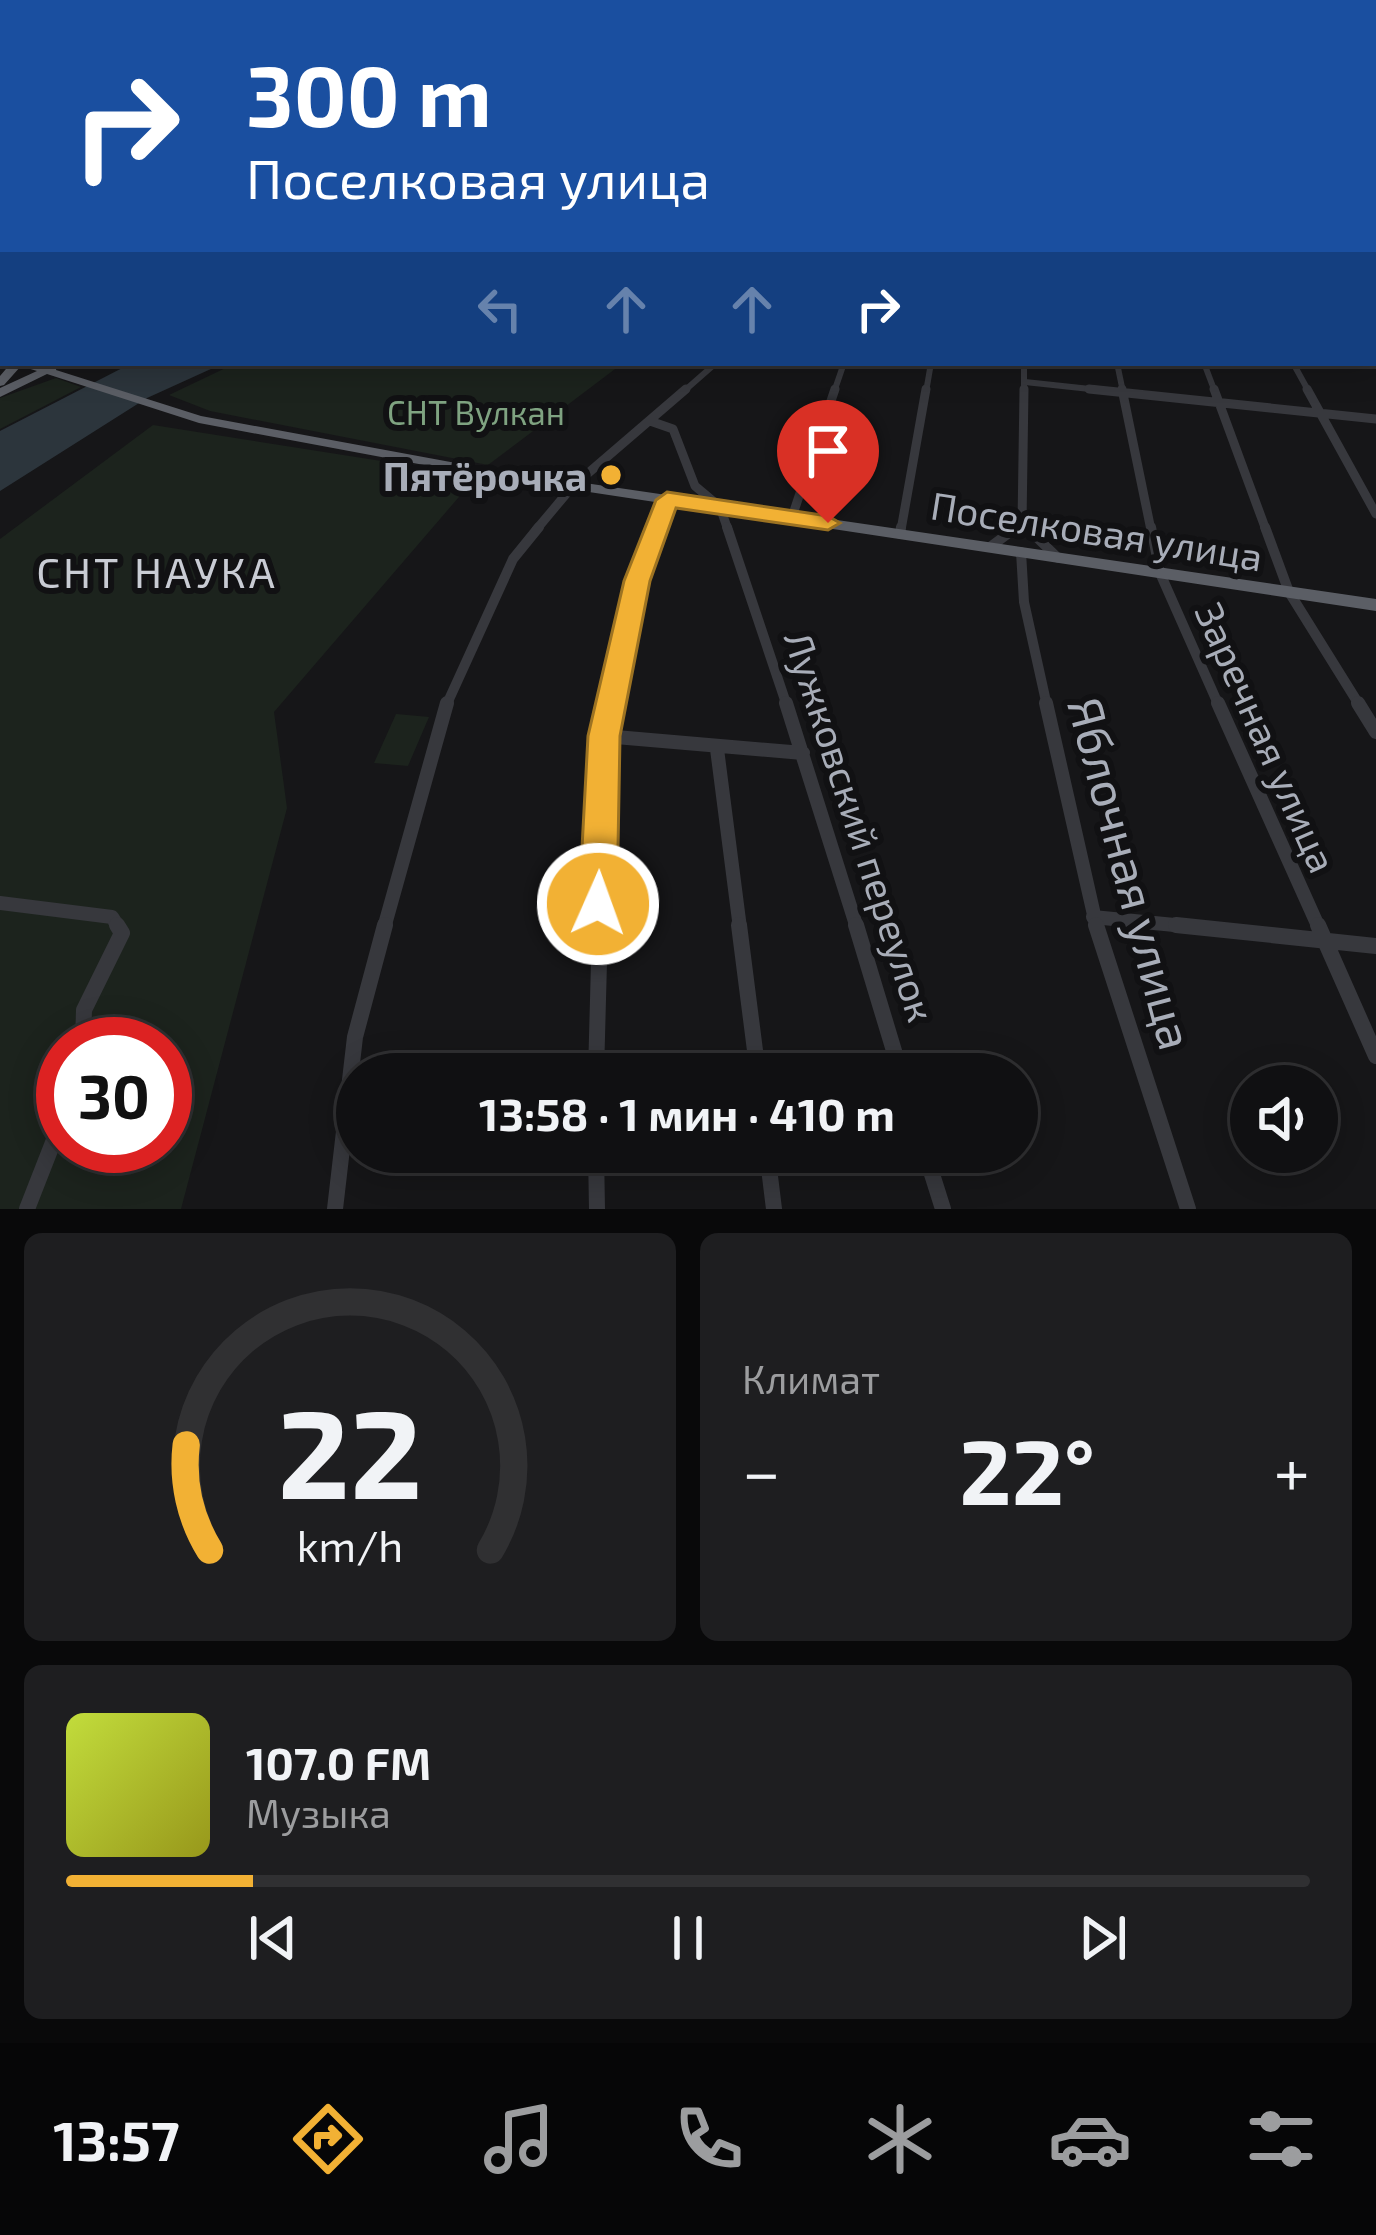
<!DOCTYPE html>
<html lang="ru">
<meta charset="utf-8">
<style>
body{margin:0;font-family:"Exo 2",sans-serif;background:#1e1e20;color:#f1f3f6;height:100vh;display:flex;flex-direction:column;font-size:45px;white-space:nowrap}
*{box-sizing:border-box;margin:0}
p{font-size:39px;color:#9c9d9f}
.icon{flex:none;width:66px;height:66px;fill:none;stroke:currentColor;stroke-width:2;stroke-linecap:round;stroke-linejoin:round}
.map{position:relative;height:1209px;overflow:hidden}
.side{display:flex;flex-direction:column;gap:24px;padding:24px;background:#09090a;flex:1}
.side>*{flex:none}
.top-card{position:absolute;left:0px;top:0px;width:1377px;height:366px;box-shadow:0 6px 30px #0003,0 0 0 3px #303032;background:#1a4fa0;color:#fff;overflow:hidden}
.fabs{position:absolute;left:1230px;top:1065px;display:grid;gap:24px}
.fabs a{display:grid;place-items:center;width:108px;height:108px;border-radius:50%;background:#101012;box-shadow:0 6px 30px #0003,0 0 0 3px #303032;font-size:60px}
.speed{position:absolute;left:36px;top:1017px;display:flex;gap:24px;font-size:60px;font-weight:700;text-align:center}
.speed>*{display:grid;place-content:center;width:156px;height:156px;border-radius:50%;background:#101012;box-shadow:0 6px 30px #0003,0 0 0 3px #303032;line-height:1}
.speed .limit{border:18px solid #d22;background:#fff;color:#111}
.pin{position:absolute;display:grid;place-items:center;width:102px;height:102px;color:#fff;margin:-123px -51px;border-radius:50% 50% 50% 0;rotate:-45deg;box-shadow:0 0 12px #0007}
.pin .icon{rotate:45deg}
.me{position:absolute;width:132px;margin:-66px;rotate:2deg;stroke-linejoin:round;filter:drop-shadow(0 0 9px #0008)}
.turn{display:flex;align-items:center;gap:42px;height:252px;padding:0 48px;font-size:54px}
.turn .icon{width:156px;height:156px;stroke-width:2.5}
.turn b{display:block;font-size:84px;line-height:102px}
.lanes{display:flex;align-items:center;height:114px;padding:0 48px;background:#0003;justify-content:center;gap:60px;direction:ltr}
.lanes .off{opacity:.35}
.big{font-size:90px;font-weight:700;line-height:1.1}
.side .card{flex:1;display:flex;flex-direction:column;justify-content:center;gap:18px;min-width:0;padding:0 42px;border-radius:18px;background:#1e1e20}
.side .dial{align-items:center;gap:0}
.dial svg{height:312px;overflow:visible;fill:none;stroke:#303032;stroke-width:7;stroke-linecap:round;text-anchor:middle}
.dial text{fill:#f1f3f6;stroke:none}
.song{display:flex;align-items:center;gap:36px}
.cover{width:144px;height:144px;border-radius:18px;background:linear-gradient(135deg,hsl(70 70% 55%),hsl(60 70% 35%))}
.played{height:12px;border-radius:6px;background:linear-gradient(90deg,#f2b134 15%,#303032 15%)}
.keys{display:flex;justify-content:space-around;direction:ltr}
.heat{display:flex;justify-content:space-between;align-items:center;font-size:66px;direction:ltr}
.side .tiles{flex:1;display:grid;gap:24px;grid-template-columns:1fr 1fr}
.card:last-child{grid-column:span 2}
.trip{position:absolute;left:336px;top:1053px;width:702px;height:120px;border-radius:60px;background:#101012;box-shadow:0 6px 30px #0003,0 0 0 3px #303032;font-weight:700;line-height:120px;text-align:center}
.dock{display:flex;height:192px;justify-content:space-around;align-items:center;background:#060607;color:#9c9d9f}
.dock .icon{width:84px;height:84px}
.dock .on{color:#f2b134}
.dock b{font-size:54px;color:#f1f3f6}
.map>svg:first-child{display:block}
.green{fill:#1c231d;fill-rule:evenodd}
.water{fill:#2c353c}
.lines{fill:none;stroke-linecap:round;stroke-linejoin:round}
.minor-far4{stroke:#37383d;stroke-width:6}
.minor-far3{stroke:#37383d;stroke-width:9}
.minor-far2{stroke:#37383d;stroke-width:10}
.minor-far1{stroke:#37383d;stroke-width:14}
.minor{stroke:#37383d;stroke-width:16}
.trunk{fill:#5b5e65;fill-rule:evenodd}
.route{fill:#f2b134;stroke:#9d7322;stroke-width:3}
.poi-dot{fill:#f2b134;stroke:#111113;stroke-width:4.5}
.labels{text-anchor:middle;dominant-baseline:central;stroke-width:12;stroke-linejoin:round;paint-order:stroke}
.far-park-label{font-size:33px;fill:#7fa381;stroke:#111113}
.poi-label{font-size:39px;font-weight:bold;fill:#a8adb8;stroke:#111113;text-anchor:end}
.street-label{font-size:39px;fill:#a8adb8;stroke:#111113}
.neighbourhood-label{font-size:42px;letter-spacing:3px;fill:#c9ccd4;stroke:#111113}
.near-street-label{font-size:48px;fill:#a8adb8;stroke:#111113}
</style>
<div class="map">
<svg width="1376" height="1209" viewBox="0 0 1376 1209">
<rect width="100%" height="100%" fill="#161618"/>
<!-- green -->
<path class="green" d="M236,363H623L488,465L210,411L169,395Z
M56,378L81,387L0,429V398Z
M153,425L477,476L274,712L287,808L181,1209H0V539ZM63,1044H165V1146H63Z
M396,714L429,717L408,766L374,763Z"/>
<!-- water -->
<path class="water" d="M132,363H224L147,398L0,491V431Z"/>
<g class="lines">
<!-- minor-far4 -->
<path class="minor-far4" d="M1117,363L1123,392
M1204,363L1215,392
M1293,363L1309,392
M1025,382L1118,392
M683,392L716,363
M834,392L844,363
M926,392L931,363
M1024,392V363"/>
<!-- minor-far3 -->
<path class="minor-far3" d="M1089,389L1376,419
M1122,389L1151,530
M1214,389L1266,530
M1307,389L1376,514
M650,421L673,429L695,486L720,507L728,530
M792,517L835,389
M1022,524L1029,530
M536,530L572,487L686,389
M656,530L667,500
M901,530L926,389
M1013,530L1022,524L1024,389"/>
<!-- minor-far2 -->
<path class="minor-far2" d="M727,527L787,706
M1026,527L1058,558
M1151,527L1160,573L1219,706
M1265,527L1289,592L1360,706
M900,534L901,527
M990,547L1017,527
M1021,552L1024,602L1047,706
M446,706L513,559L539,527
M610,706L637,581L657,527"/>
<!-- minor-far1 -->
<path class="minor-far1" d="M786,703L857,928
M1046,703L1097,928
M1218,703L1319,928
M1358,703L1376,732
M604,736L803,753
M717,749L740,928
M0,903L112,917L119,928
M1093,917L1205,928
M384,928L447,703
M599,928L604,736L611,703"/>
<!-- minor -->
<path class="minor" d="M739,925L758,1074
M856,925L901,1074
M1096,925L1188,1209
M1176,925L1376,946
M1318,925L1376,1056
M83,1044L84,1010L122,933L117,925
M596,1074L600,925
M596,1152L597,1209
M767,1152L774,1209
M925,1152L943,1209
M27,1209L63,1117
M335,1209L355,1037L385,925"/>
<!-- trunk -->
<path class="trunk" d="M11,363L57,365L56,370L201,416L483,468L1376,599V611L483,476L199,423L47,374L0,397V388L37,371L21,366L4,385L0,386V376Z"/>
</g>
<!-- sky -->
<linearGradient id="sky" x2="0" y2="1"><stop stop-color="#0c0c0d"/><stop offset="0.54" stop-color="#363c48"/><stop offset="1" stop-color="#363c48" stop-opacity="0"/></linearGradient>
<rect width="1376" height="364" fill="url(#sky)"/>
<!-- route -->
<path class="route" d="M667,492L828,516L840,523L828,530L676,508L650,581L620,736L617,904L612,917L598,923L584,917L579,904L588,736L624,581L656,500Z"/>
<!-- markers -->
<circle class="poi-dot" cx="611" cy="475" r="12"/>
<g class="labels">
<!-- far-park labels -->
<g class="far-park-label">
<text x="476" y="412">СНТ Вулкан</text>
</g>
<!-- poi labels -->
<g class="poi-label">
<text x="587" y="475">Пятёрочка</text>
</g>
<!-- street labels -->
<g class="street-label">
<text transform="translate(1097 530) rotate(9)">Поселковая улица</text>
<text transform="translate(1267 737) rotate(66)">Заречная улица</text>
<text transform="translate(861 826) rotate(72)">Лужковский переулок</text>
</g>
<!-- neighbourhood labels -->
<g class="neighbourhood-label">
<text x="157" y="571">СНТ НАУКА</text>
</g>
<!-- near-street labels -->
<g class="near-street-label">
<text transform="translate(1132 873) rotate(75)">Яблочная улица</text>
</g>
</g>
</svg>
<div class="fabs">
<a><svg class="icon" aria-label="sound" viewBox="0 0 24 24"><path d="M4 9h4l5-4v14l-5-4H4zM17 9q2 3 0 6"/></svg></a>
</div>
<div class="speed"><div class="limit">30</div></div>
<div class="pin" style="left:828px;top:523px;background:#d93025"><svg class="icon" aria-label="arrive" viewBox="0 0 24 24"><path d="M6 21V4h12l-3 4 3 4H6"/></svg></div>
<svg class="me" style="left:598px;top:904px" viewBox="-20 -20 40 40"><circle r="17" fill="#f2b134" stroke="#fff" stroke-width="3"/><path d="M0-11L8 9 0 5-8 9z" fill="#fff"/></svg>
<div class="trip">13:58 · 1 мин · 410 m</div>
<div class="top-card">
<div class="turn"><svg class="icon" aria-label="right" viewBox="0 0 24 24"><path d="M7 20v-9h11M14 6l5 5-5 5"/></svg><div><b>300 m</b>Поселковая улица</div></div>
<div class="lanes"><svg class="icon off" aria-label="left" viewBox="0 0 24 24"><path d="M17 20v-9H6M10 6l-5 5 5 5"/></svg><svg class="icon off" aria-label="ahead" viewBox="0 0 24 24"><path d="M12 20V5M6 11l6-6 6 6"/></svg><svg class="icon off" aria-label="ahead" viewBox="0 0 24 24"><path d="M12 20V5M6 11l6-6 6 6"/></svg><svg class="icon" aria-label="right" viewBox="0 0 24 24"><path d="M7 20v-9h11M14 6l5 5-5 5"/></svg></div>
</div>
</div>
<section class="side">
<div class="tiles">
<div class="card dial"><svg viewBox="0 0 100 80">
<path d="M14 69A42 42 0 1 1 86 69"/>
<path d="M14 69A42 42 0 0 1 8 42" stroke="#f2b134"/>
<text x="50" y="56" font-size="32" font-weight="700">22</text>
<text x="50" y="72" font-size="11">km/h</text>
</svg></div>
<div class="card"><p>Климат</p>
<div class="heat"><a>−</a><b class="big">22°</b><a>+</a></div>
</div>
<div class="card">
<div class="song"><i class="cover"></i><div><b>107.0 FM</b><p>Музыка</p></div></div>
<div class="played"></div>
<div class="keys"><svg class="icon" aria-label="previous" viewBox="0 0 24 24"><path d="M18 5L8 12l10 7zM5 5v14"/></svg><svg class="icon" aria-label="pause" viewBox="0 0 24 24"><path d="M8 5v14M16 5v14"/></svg><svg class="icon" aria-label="next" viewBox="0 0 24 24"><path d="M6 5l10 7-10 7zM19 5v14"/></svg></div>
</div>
</div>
</section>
<nav class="dock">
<b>13:57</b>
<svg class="icon on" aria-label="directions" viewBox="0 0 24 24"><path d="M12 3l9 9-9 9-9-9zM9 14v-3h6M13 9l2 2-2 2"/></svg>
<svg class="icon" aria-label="music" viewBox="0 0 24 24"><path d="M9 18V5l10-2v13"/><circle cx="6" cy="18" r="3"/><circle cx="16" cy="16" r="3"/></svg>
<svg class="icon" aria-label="phone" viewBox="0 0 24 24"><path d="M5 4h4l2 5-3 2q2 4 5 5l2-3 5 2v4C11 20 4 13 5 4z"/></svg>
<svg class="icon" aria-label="climate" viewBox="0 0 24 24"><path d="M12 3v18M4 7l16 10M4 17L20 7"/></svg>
<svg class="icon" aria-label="car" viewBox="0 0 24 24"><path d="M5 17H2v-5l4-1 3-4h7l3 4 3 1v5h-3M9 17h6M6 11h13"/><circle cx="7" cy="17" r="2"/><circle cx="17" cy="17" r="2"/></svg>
<svg class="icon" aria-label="filters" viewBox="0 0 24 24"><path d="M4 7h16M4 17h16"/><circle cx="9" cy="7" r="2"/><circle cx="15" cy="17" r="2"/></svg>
</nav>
